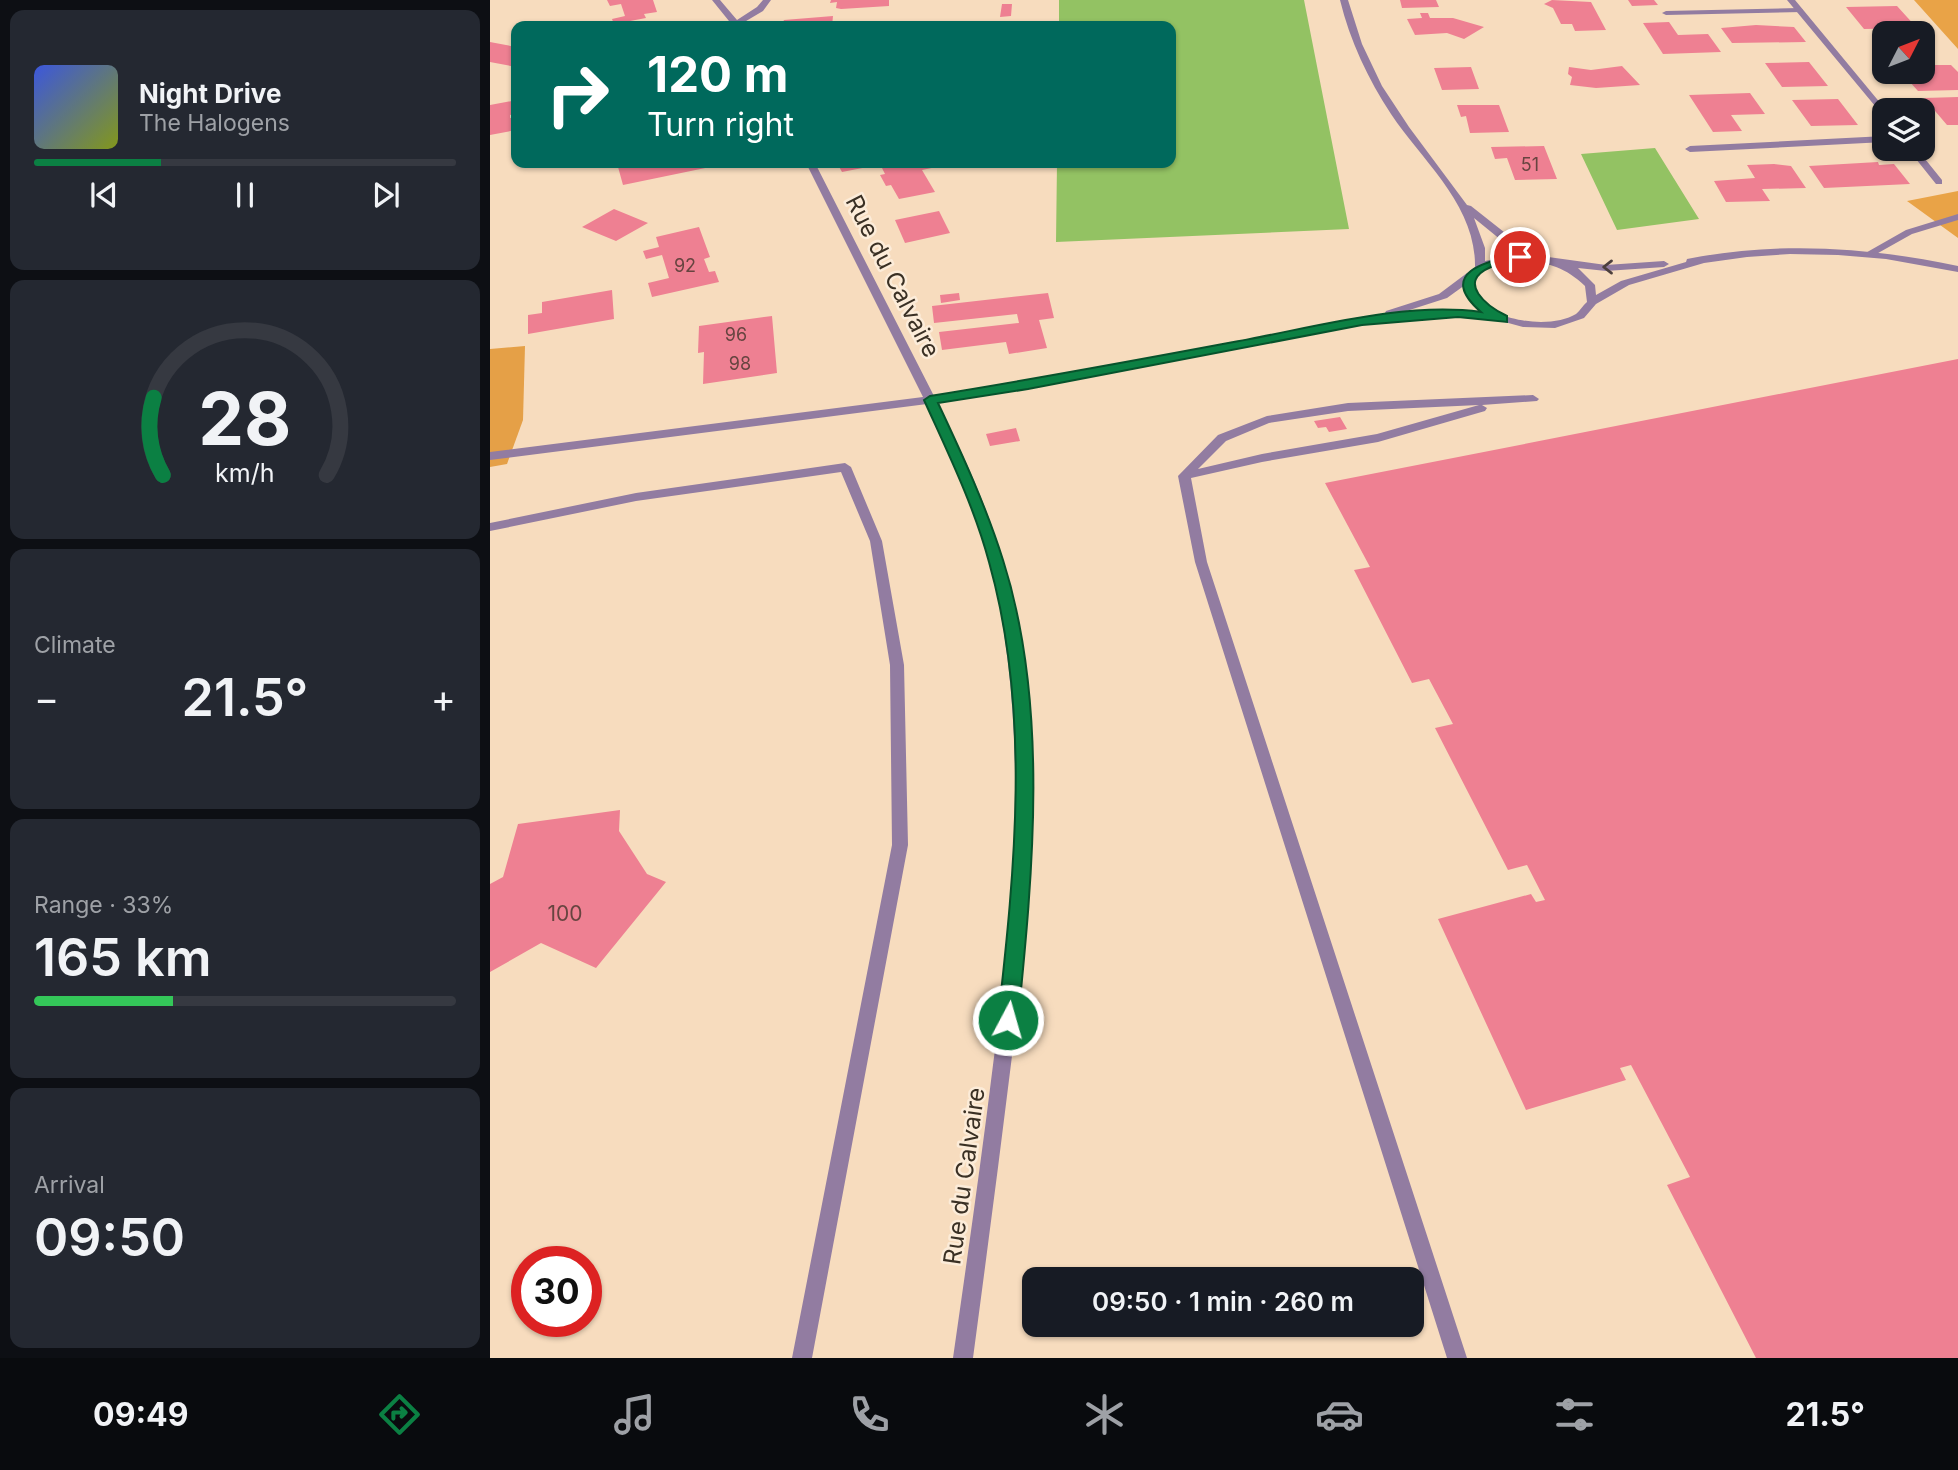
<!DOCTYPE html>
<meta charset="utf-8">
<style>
body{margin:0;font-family:Inter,sans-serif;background:#242831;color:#f1f3f6;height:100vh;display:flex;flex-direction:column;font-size:26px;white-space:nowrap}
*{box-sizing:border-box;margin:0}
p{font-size:23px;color:#9ea1a6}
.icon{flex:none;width:38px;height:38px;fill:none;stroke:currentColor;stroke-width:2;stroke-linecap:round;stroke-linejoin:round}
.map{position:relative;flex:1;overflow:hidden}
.side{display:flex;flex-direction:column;gap:10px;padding:10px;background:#0d0f14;width:490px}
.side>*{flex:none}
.banner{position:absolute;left:21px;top:21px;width:665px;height:147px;border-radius:14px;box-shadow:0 2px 5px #0004;background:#00695c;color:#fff;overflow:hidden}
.needle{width:46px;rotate:48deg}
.tools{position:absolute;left:1382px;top:21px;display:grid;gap:14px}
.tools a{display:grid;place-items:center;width:63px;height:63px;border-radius:14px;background:#171b24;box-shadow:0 2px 5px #0004;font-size:35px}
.speed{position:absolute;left:21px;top:1246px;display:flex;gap:14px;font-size:35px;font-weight:700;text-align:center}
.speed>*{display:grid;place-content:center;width:91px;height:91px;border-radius:50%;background:#171b24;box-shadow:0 2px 5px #0004;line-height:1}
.speed .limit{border:10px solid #d22;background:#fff;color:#111}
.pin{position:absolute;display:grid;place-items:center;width:60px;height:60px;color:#fff;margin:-30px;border:4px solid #fff;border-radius:50%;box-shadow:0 2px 7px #0007}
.me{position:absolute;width:77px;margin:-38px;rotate:6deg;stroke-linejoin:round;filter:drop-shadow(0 0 5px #0008)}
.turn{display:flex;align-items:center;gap:24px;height:147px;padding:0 21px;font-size:32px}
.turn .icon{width:91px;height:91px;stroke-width:2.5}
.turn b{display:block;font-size:49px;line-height:60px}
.big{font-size:52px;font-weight:600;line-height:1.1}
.side .widget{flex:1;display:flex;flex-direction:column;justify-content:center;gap:10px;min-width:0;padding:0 24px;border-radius:14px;background:#242831}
.side .dial{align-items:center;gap:0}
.dial svg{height:182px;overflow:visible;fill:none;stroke:#363941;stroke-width:7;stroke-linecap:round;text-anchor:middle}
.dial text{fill:#f1f3f6;stroke:none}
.song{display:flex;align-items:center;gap:21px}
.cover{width:84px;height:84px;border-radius:10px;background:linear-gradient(135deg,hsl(230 70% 55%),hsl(70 70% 35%))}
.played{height:7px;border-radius:4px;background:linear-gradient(90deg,#0b8043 30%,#363941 30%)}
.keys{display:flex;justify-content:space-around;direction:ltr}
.heat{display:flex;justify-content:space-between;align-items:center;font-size:38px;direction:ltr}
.charge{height:10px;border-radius:5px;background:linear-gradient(90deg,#34c759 33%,#363941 0)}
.trip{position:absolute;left:532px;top:1267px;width:402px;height:70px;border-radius:14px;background:#171b24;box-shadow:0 2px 5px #0004;font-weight:600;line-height:70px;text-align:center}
.tab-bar{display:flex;height:112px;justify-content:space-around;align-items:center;background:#090b0e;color:#9ea1a6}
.tab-bar .icon{width:49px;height:49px}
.tab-bar .selected{color:#0b8043}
.tab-bar b{font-size:32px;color:#f1f3f6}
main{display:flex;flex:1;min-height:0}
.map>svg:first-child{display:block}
.green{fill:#e5a047}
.forest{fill:#e9a347}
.water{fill:#93c263}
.building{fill:#ee8092}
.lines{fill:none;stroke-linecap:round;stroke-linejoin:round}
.service{fill:#927ca1;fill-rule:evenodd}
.minor{fill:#927ca1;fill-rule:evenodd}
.oneway{stroke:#4c3f3d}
.route{fill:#0b8043;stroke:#07532c;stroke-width:2}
.labels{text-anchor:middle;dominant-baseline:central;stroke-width:5;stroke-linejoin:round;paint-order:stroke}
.far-number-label{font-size:18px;fill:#674440}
.number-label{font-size:21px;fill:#674440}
.street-label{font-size:24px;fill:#3a3024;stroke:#fcecd9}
</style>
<main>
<section class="side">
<div class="widget">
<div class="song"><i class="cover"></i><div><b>Night Drive</b><p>The Halogens</p></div></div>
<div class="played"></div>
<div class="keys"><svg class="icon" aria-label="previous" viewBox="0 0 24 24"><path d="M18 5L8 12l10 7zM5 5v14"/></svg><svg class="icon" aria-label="pause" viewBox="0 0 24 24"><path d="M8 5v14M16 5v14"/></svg><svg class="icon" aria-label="next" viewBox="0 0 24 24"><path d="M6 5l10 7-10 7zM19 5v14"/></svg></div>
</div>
<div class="widget dial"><svg viewBox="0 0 100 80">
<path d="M14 69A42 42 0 1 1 86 69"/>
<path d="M14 69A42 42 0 0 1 10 35" stroke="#0b8043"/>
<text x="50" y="56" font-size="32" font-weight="700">28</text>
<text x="50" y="72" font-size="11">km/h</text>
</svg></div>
<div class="widget"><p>Climate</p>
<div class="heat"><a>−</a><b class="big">21.5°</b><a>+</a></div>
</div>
<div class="widget"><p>Range · 33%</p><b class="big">165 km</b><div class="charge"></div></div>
<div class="widget"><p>Arrival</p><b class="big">09:50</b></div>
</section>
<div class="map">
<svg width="1468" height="1358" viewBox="0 0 1468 1358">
<rect width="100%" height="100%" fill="#f7dcbe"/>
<!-- green -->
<path class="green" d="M35,346L33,420L17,464L0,467V349Z"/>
<!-- forest -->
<path class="forest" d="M1424,0H1468V49Z
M1468,191V238L1417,201Z"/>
<!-- water -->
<path class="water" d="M569,0H814L859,229L566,242L567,163H681V26H569Z
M1165,148L1209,219L1127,230L1091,154Z"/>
<!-- building -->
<path class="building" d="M117,0H163L167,12L154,14L156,18L124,24L122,19L135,16L131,4L120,6Z
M341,0H399V6L351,9L346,8L347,2L340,3Z
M910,0H946L949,7L912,8Z
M1062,0L1101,2L1116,30L1085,31L1082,24H1071L1063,8L1054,4Z
M1138,0H1164L1168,5L1142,6Z
M512,4H522L521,16L510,17Z
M1407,6L1427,28L1374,29L1356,7Z
M930,13H938L940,18H963L994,27L974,39L957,33L925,35L917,19L932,18Z
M343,16L342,26H291L294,20Z
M1179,22L1188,35L1218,34L1231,52L1173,54L1153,23Z
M1266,25L1304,27L1316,42L1242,43L1231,28Z
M0,42L26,47V67L0,62Z
M1319,62L1338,86L1292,87L1275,63Z
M1433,65H1461L1468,72V90L1428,91L1411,72H1433Z
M1132,66L1150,85L1106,88L1080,85L1082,77L1078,74L1079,67L1101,70Z
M981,67L989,89L952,90L944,68Z
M1260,93L1275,114L1241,115L1252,131L1223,132L1199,95Z
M1468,97V125H1457L1434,98Z
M1348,99L1368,125L1321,126L1302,100Z
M22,101L25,114L20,115V118L26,117V130L0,135V105Z
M967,105H1009L1019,132L980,133L976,116L971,117Z
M1054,146L1067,179L1025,180L1017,158L1005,159L1001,147Z
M1388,162L1389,165L1404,164L1420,184L1334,188L1319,166Z
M149,163H223L225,166L133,185L128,167Z
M347,163H393V164L352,172Z
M416,163H460L461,164L432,170L445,192L409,199L401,185L396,186L390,175L395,174L392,168Z
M1284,164L1301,166L1316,188L1272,189L1280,201L1236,202L1224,181L1265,178L1257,165Z
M124,209L158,223L126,241L92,227Z
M449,211L460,233L415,243L405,220Z
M209,227L220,257L214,259L219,272L225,271L229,282L162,297L158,283L179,278L172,255L156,259L153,251L169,247L166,237Z
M122,290L124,319L38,334V315L52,313V302Z
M469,293L470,300L451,303L450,295Z
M558,293L564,318L549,320L557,348L519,354L516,342L452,350L449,332L529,323L527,314L444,323L442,306Z
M282,316L287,373L213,384L214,352L208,353L209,326Z
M1468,359V1358H1266L1177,1185L1200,1177L1141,1065L1130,1068L1136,1080L1036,1110L948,919L1041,894L1046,902L1055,900L1037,865L1018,870L945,728L963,724L939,679L922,683L864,570L880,567L835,483Z
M850,417L857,429L839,432L836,427L828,428L824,421Z
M526,428L530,441L500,446L496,434Z
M130,810L129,831L157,874L176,882L106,968L51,943L0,972V884L13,877L28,824Z"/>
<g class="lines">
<!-- service -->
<path class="service" d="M1309,8L1313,10L1312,12L1176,15L1172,13L1176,11Z
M1468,214V220L1422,234L1381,257L1372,255L1416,230Z
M1043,395L1049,399L1047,401L992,405L997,408L995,411L888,442L772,462L701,478L717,562L977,1358H957L705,562L688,476L728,435L777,416L858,403ZM989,405L887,434L772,454L708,469L736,441L779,423L858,411Z
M355,463L361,467L392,541L414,665L418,845L322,1358H302L402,845L400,665L380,541L351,472L146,501L0,531V523L146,493Z"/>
<!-- minor -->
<path class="minor" d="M222,0H230L247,20L267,7L273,0H281L273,11L251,24L252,26H243Z
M850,0H858L872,44L892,86L919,127L977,205L981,206L1019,236L1051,253V256L1116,265L1174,261L1179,264L1174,267L1116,271L1088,268L1105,285L1106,295L1131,281L1196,262L1197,259C1287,241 1379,247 1468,266V272L1396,259L1348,255L1300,254L1257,257L1214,263L1139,285L1106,304L1094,318L1065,328L1033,327L1000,318L968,316L872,324L479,398L447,403C473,454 499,508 513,564C556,728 541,897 521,1064C509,1162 496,1260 483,1358H463C477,1260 491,1163 503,1065C525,898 540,731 501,566C488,509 462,456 437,404L0,460V452L433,397L316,163H325L444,396L479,392L872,318L898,316L895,313L896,311L949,294L985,267C986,205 933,162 901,114C878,79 860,41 850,0ZM984,218L1011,240L1040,255L1029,254L995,261V248ZM1029,260C1058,263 1074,266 1095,286L1097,302C1093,305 1090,311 1086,314C1062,329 1004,322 989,298C984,291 986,284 985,277L999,266ZM975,285L979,300L990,311L968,310L904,315L957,298Z
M1297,0H1305L1396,110L1395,118Z
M1395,136V142L1200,152L1195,149L1200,146Z
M1418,149H1427L1452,180V184H1446Z"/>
</g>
<!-- one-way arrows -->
<defs><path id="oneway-chevron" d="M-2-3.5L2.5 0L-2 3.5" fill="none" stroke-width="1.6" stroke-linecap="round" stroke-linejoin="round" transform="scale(1.75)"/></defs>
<use class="oneway" href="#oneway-chevron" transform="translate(1118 267) rotate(-180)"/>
<!-- route -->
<path class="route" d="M1030,254L1034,255V260C1023,262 1010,263 1001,267C965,282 998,307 1017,316V322L968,317L872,325L538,389L448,403C472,454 496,506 513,560C559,704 543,872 528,1020L525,1026L518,1029L511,1026L508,1020C525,869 541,711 499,562C484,506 458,453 434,400L440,396C547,379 653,359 760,339C833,325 917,302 991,312C946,273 996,261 1030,254Z"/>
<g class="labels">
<!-- far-number labels -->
<g class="far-number-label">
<text x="1040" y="164">51</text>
<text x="195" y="265">92</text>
<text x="246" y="334">96</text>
<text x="250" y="363">98</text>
</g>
<!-- number labels -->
<g class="number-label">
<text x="75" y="913">100</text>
</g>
<!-- street labels -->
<g class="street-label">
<text transform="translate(403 276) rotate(63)">Rue du Calvaire</text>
<text transform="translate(474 1176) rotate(-82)">Rue du Calvaire</text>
</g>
</g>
</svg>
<div class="tools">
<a><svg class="needle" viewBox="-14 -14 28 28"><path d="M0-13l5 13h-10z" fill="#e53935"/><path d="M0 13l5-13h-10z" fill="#9ea1a6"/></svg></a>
<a><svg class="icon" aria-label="layers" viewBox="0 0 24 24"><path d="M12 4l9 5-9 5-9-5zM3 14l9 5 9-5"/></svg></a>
</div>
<div class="speed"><div class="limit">30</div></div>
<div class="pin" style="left:1030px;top:257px;background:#d93025"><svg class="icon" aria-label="arrive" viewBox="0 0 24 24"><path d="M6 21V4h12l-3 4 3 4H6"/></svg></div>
<svg class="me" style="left:518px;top:1020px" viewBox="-20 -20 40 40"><circle r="17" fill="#0b8043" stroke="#fff" stroke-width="3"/><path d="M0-11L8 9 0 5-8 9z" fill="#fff"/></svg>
<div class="trip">09:50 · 1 min · 260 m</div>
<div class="banner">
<div class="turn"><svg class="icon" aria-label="right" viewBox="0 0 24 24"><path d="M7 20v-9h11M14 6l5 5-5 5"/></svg><div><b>120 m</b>Turn right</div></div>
</div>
</div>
</main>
<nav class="tab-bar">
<b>09:49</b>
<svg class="icon selected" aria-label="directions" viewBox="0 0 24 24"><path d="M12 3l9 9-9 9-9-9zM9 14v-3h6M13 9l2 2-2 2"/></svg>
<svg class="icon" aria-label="music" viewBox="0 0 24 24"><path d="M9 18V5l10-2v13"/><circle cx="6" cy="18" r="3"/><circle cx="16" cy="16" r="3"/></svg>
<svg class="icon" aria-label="phone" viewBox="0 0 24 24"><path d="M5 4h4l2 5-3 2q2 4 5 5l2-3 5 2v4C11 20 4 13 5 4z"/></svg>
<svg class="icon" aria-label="climate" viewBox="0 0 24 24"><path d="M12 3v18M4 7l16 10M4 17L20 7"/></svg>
<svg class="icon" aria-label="car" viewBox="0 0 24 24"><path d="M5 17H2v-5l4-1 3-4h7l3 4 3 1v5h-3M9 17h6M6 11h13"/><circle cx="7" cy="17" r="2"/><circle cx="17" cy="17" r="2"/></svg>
<svg class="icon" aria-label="filters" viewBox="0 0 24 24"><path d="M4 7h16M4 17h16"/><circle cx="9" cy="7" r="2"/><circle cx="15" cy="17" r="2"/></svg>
<b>21.5°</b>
</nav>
